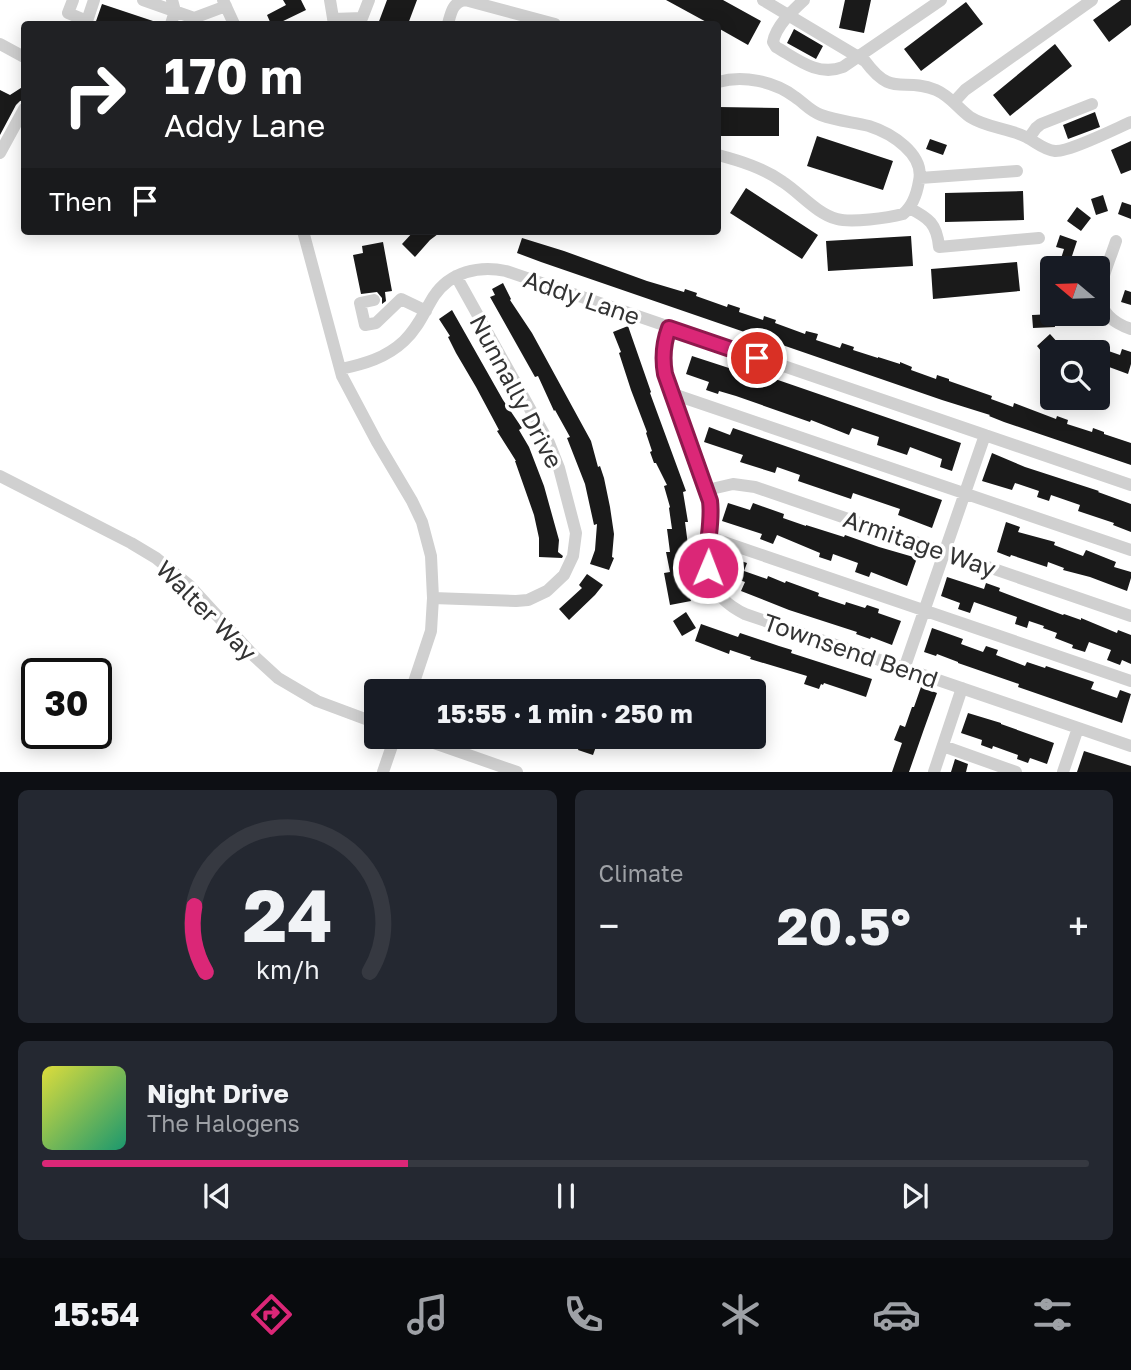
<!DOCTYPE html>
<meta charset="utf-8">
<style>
body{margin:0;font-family:"Golos Text",sans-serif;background:#242831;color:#f1f3f6;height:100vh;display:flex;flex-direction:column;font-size:26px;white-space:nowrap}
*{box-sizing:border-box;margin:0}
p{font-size:23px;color:#9ea1a6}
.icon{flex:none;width:38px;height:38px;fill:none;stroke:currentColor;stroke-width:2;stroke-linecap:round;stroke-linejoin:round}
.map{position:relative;height:772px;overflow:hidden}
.panel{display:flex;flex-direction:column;gap:18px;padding:18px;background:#0d0f14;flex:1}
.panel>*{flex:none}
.hud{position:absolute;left:21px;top:21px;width:700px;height:214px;border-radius:7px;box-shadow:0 4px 18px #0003;background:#202124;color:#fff;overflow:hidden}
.needle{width:46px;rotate:289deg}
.controls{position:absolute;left:1040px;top:256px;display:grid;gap:14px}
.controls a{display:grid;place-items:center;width:70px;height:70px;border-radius:7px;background:#171b24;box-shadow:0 4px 18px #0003;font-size:35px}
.speed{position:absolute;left:21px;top:658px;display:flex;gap:14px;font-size:35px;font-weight:700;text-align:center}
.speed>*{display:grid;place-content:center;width:91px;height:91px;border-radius:50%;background:#171b24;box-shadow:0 4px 18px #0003;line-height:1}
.speed .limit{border:4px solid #111;border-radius:10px;background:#fff;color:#111}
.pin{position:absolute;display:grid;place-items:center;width:60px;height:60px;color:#fff;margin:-30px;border:4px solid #fff;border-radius:50%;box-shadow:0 2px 7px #0007}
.me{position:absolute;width:77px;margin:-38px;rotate:1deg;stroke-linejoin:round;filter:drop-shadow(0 0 5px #0008)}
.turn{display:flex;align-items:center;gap:24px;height:147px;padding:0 28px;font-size:32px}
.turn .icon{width:91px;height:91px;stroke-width:2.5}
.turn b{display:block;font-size:49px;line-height:60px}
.then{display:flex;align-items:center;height:66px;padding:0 28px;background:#0003;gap:14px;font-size:26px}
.big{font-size:52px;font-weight:700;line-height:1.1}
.panel .card{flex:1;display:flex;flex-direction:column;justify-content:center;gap:10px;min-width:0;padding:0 24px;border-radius:10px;background:#242831}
.panel .dial{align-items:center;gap:0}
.dial svg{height:182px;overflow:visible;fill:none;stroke:#363941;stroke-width:7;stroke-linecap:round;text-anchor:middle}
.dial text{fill:#f1f3f6;stroke:none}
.song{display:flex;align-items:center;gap:21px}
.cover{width:84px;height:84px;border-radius:10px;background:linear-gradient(135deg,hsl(60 70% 55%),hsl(160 70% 35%))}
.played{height:7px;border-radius:4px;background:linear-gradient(90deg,#db2777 35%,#363941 35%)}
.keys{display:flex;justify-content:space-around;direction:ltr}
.heat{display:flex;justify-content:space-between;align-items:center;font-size:38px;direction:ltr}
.panel .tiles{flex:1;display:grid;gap:18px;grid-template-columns:1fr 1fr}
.card:last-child{grid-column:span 2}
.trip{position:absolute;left:364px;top:679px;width:402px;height:70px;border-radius:7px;background:#171b24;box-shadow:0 4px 18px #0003;font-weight:700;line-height:70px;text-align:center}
.tabs{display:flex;height:112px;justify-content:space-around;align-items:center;background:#090b0e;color:#9ea1a6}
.tabs .icon{width:49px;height:49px}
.tabs .selected{color:#db2777}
.tabs b{font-size:32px;color:#f1f3f6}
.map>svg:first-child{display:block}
.building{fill:#1a1a1a}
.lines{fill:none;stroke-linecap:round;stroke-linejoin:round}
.minor{stroke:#d0d0d0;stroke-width:12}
.route-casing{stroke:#8e194d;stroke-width:18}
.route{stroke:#db2777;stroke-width:12}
.labels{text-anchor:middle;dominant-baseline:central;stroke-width:7;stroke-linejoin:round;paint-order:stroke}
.street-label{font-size:24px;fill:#333;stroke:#fff}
</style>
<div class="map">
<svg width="1131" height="772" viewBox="0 0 1131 772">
<rect width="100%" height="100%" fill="#fff"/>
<!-- building -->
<path class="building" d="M283,0H301L306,10L277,24H271L267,15L286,5Z
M387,0H417L408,24H378Z
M666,0H723L761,21L748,45L718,28V24H710Z
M845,0H871L864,33L839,28Z
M1121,0H1131V25L1109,42L1093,20Z
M966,2L983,24L921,71L904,49Z
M102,4L159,23V24H95Z
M794,29L823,46L816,59L787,43Z
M1055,44L1072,66L1010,116L993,95Z
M24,86V100L20,101L16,105L0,135V90L10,95Z
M718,107L779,108V136H718Z
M1095,112L1100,127L1068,139L1063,125Z
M817,136L893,161L883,190L807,166Z
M930,139L947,145L943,155L926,149Z
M1131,141V170L1121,174L1111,150Z
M746,188L818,235L802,259L730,213Z
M1023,191L1024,220L945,222V193Z
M1103,195L1108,211L1096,215L1091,199Z
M1122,202L1131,205V219L1118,214Z
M1077,207L1091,218L1081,231L1067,221Z
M414,231H442L430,240L415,257L402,244Z
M1060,235L1077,241L1068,268H1058L1064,249L1056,247Z
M911,236L913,266L828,271L826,241Z
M522,238L564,251L647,281L684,292L685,289L697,293L696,296L727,307L728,304L740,308L739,312L763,320L764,316L776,320L775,323L805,334L806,331L818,334L816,340L840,348L842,343L854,347L853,350L878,358V357L900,364V362L912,367L911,370L936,379L937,375L949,379V381L992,396L991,399L1013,407L1014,403L1056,419L1057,416L1068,420L1067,424L1092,432L1093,428L1104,432V434L1131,443V465L1004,422L989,416L990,415L942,400L541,262L517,253Z
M383,242L392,291L385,292L386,301L382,304V298L377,292L361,294L353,255L363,253L362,246Z
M1017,262L1020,291L933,299L931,269Z
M1051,272H1052V298L1043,295Z
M503,283L511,299L510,300L532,333L591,441L598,467L600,466L604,478L610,507L614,534L612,557L614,558L609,570L590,564L595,550L597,524L594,525L585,484L567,438L570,437L555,410L554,411L538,376L535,377L490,297L495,295L492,289Z
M1125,290L1131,292V305L1121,302Z
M452,310L503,400L522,428L519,430L529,447L544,486L559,540L558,552L563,556L562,558L539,557V538L534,515L515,461H516L497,431L499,430L476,387L456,353L448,337L450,336L439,319Z
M1054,314L1055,327L1033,328L1032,315Z
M628,326L651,392L650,393L686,491L683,492L688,522H685L688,545L684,546L686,564L681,565L691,601L670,605L664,573L670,572L666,552H670L667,529H672L669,508L670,507L664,486L667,485L656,463H654L650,452L652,451L646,433L647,432L631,390L619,353L621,352L613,332Z
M1050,334L1059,344L1045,356L1037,346Z
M1097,347L1120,355L1122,349L1131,352V364L1128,374L1109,367L1108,370L1097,366Z
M692,356L732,369L734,365L961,443L952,471L940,467L942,459L910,447L907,455L877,445L879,437L852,428L849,435L811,420L810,422L736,396L719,391L718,394L706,390L709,382L686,374Z
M709,427L730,435L733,428L942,500L932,528L898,515L900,509L853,493L851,499L798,481L800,475L777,467L775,473L740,462L743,455L704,442Z
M992,453L1025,467L1099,491L1098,492L1131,504V532L1113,525L1114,523L1078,511L1080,505L1051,495L1049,501L1037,497L1039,491L1015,483L1012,490L982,481Z
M728,503L750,510L753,503L784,514L783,518L806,526V525L844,537L845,535L879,547L917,558L907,586L871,572L869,577L855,572L858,563L833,554L831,561L819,557L820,553L777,535L773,544L760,539L762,534L722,521Z
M1006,522L1020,527L1018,532L1055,542L1054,545L1083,556L1086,550L1116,562L1114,567L1131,572V578L1127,591L1090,577L1063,570L1064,568L1048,562L1047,567L1011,555L1010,557L997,552Z
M729,557L747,563L744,571L767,579L768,576L785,583L786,581L819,593L818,596L845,605L846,602L865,608L867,605L879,609L878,613L901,621L892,645L871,637L870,639L856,634L857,632L789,610L741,591L745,582L723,574Z
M587,574L603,585L595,595L569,620L559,609L582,588L579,585Z
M947,577L984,589L986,583L1000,588L999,591L1063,615L1064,614L1081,620V618L1117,633L1118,630L1131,635V664L1122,660L1120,665L1107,660L1111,650L1089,642L1085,652L1072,648L1073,645L1055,638L1057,633L1043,628L1044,626L1029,621L1027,628L1015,624L1017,617L974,602L970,613L958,609L960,603L941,596Z
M686,612L696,628L682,636L673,621Z
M701,624L738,637L740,633L779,646L792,650L791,653L872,679L866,697L824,683L823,685L821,684L819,689L804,684L807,676L750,659L751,657L730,650L729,654L695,641Z
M932,628L963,639L961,644L983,652L986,646L998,650L996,655L1025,666L1027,662L1045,668L1046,666L1094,682L1091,689L1117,698L1120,690L1131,694L1122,723L1018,687L1019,684L958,663V662L937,654L936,656L924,652Z
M921,687L937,693L924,729L909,772H892L902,743L894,740L900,725L905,727L912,707H914Z
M968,713L1001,723V724L1054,743L1047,764L1030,758L1028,763L1017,759L1018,755L993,746L992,749L981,745L982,740L961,733Z
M582,737L598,741L593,755L578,750Z
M1084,751L1131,766V772H1077Z
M955,759L968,764L966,772H951Z"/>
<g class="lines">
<!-- minor -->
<path class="minor" d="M73,0L68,13L87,21L94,0
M143,0L194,18L226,6
M223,0L234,24
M330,0L334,24
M763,0L865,61C893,99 902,76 936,90C950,96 958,108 970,117C987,128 1008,128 1026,137C1036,142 1044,150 1055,151C1069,152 1115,129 1131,122
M804,0C792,11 776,26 773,42L776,47C797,59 818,77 843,67L941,0
M333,19L362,18L369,0
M171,24L175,11L172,0
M448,24C451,13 452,3 465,0L555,24
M0,44L24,57
M718,82C743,75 774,81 795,97C804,103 810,111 821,115C837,121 853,122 869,126C891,133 925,154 919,181C917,193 913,206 903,214C888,218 851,223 837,219C817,214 800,193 783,182C763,168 741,161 718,155
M954,102L965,90L1092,0
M1029,138L1036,128L1041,124L1092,104
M0,153L24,109
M920,178L1017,171
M909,208C929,218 937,224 939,247L1039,238
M303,231L342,376L377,442L412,501L422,522L431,556L433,598L431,631L411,691
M1116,241C1104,278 1082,312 1131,329
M374,300L360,303L365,325L376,323L401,299L426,311
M669,328L663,349L664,369L710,497C718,543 686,585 745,614L1131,746
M341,369C364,364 386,358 404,341C418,328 424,312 434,296C450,272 479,265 506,271L1131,485
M673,394L1131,550
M0,476L131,543L156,558L190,586L254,656L278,678L317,701L376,723
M707,490L733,484L755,487L1131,616
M709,537L1131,681
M433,598L516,601L528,600L547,591L564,575L573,556L576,533L559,468L549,443L456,276
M904,669L985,435
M417,737L517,772
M943,746L1016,772
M383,772L395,737
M934,772L962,688
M1063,772L1078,728"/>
</g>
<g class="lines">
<defs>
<path id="route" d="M708,568C705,546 713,524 710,501L665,374C662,357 663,344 669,328L757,358"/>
</defs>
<!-- route casing -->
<use href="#route" class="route-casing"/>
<!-- route -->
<use href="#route" class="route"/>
</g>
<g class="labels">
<!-- street labels -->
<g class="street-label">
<text transform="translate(582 297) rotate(19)">Addy Lane</text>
<text transform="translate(517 391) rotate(62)">Nunnally Drive</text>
<text transform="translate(920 543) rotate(19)">Armitage Way</text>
<text transform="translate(207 610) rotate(45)">Walter Way</text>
<text transform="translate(851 650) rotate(19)">Townsend Bend</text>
</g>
</g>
</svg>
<div class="controls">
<a><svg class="needle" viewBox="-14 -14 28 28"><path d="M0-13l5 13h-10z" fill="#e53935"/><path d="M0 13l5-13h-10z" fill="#9ea1a6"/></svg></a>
<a><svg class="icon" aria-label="search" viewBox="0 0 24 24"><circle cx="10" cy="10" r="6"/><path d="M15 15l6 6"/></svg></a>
</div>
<div class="speed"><div class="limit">30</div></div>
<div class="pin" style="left:757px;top:358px;background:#d93025"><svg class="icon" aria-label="arrive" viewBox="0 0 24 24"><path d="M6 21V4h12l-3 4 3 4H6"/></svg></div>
<svg class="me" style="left:708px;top:568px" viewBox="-20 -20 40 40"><circle r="17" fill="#db2777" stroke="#fff" stroke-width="3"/><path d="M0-11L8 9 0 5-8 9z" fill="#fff"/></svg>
<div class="trip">15:55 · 1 min · 250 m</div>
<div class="hud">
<div class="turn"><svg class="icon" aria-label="right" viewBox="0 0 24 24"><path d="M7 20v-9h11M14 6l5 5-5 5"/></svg><div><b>170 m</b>Addy Lane</div></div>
<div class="then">Then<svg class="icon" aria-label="arrive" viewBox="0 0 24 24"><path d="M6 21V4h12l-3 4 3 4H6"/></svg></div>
</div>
</div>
<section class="panel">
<div class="tiles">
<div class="card dial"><svg viewBox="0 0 100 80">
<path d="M14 69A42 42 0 1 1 86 69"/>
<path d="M14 69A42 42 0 0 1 9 40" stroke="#db2777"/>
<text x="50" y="56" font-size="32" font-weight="700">24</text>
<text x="50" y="72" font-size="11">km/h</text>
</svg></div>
<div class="card"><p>Climate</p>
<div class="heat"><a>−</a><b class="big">20.5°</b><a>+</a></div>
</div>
<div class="card">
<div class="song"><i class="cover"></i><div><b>Night Drive</b><p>The Halogens</p></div></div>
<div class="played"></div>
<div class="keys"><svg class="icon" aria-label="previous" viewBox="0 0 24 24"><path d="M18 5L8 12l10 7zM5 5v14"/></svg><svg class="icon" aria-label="pause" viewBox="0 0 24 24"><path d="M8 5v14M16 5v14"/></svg><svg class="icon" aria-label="next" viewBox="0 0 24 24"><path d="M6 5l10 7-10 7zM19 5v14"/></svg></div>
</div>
</div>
</section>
<nav class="tabs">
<b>15:54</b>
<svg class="icon selected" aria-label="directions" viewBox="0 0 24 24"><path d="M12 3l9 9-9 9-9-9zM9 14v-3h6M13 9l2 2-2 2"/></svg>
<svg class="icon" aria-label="music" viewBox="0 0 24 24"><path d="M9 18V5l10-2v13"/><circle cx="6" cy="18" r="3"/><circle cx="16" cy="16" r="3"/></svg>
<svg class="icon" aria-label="phone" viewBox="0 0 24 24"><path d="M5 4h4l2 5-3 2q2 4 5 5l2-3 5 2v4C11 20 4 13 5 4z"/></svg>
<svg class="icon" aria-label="climate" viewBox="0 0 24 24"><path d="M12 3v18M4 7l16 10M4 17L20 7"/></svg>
<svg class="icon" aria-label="car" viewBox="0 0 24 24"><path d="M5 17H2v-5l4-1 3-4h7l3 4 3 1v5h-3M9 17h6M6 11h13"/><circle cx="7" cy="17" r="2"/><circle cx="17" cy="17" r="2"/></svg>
<svg class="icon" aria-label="filters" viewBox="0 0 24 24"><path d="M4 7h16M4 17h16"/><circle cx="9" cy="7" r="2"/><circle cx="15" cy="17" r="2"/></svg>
</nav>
